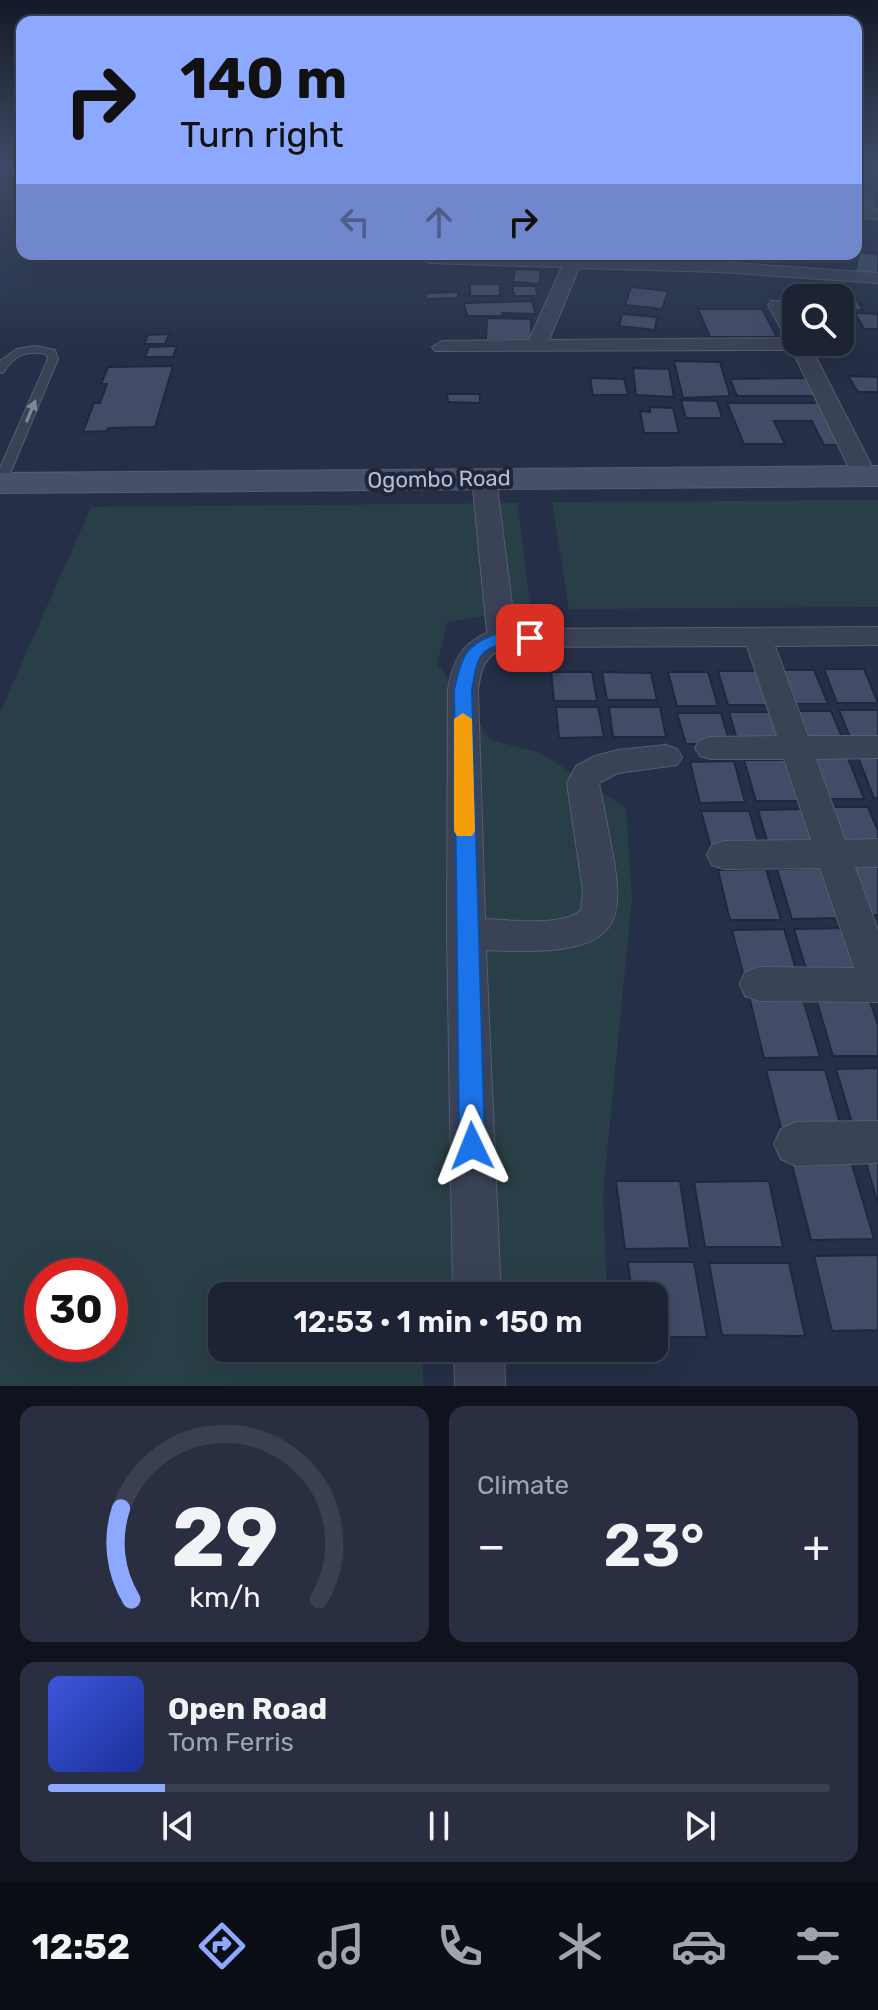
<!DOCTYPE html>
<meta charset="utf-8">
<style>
body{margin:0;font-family:Rubik,sans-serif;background:#292f41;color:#f1f3f6;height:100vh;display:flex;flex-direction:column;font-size:30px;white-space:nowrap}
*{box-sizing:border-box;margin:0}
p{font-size:26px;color:#a0a4ad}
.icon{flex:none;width:44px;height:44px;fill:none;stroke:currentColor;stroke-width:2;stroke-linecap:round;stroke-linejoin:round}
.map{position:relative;height:1386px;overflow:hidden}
.panel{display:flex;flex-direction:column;gap:20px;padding:20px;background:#0f131d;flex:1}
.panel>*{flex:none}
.guide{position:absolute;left:16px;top:16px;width:846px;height:244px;border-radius:16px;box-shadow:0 8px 32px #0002,0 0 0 2px #3a4050;background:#8da9ff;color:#111;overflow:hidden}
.buttons{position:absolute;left:782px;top:284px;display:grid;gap:16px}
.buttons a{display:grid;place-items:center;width:72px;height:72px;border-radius:16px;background:#1c2335;box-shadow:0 8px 32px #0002,0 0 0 2px #3a4050;font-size:40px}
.speed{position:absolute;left:24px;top:1258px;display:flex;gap:16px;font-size:40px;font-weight:700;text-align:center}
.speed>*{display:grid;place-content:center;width:104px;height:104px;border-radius:50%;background:#1c2335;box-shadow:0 8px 32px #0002,0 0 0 2px #3a4050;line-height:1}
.speed .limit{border:12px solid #d22;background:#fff;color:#111}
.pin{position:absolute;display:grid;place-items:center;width:68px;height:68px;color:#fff;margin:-34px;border-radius:16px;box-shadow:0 4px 12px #0006}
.me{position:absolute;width:88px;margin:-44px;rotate:358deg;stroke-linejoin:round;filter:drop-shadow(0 0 6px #0008)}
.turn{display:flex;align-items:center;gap:28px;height:168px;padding:0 32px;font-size:36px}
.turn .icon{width:104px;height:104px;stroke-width:2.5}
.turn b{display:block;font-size:56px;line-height:68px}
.lanes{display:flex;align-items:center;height:76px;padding:0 32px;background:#0003;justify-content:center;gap:40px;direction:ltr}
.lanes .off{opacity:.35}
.big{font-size:60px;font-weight:600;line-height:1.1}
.panel .widget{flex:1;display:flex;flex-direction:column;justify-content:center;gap:12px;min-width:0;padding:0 28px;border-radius:16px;background:#292f41}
.panel .dial{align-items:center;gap:0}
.dial svg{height:208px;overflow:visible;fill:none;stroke:#3a4050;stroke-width:7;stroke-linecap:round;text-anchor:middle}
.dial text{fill:#f1f3f6;stroke:none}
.song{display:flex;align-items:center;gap:24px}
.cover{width:96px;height:96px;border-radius:12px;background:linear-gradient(135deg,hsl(230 70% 55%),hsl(230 70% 35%))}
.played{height:8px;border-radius:4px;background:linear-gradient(90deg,#8da9ff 15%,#3a4050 15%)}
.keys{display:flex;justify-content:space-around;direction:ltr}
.heat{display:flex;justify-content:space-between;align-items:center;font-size:44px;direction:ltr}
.panel .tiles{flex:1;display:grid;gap:20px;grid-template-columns:1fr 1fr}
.widget:last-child{grid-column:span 2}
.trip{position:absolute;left:208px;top:1282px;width:460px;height:80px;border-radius:16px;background:#1c2335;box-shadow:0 8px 32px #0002,0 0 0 2px #3a4050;font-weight:600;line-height:80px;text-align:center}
.tabs{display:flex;height:128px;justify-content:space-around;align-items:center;background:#0b0e15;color:#a0a4ad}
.tabs .icon{width:56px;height:56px}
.tabs .on{color:#8da9ff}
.tabs b{font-size:36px;color:#f1f3f6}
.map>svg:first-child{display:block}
.green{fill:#283f47;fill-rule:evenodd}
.building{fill:#424c67;stroke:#21283d;stroke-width:2}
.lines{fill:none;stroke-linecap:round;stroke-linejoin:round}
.lane-casing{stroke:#565d70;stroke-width:2}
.street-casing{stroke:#565d70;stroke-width:2}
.secondary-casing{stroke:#565d70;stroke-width:2}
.lane{fill:#3a4256;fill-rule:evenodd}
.street{fill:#3a4256;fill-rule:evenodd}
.secondary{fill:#485069;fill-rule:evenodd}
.oneway{fill:#7f8699}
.route{fill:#1a73e8;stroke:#114b97;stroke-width:2}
.slow{fill:#f59e0b}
.labels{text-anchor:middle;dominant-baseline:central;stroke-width:8;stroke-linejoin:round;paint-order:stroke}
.far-street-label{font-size:22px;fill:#b8becf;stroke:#1f263b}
</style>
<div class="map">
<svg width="878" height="1386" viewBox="0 0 878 1386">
<rect width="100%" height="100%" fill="#252f47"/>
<!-- green -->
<path class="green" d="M878,500V607L569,609L552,502Z
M518,503L530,607L447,623L437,664L491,740L541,753L626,808L632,897L603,1195L607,1296H222V1348H422L423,1386H0V712L91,507ZM42,1276H110V1344H42Z"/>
<!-- building -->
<path class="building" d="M856,191L873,192L878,210L856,209Z
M859,252L878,254V276L855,272Z
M608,254H669L670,261L608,258Z
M682,254H721L719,262L681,258Z
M746,254H775L778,264L748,263Z
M515,269L541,270L539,284L513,282Z
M470,284H500V296H470Z
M512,286H535L538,296H514Z
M631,287L668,291L662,309L625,305Z
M458,292V298L426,299V293Z
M532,301L536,314L502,313L503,316H467L464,303Z
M840,301H857L863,310H840Z
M698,309H762L777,337H710Z
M855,313L878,314V329H864Z
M622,314L657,317L655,330L619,326Z
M487,318L531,319L532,341L486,340Z
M169,334L165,344H144L148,335Z
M177,346L173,357H145L149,347Z
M674,361L720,362L730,396L683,398Z
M173,366L155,427L108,428L107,431L83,432L94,403H100L107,384H101L108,367Z
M633,368L669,369L674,397L636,395Z
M848,376L878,377V392H858Z
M590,378L624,379L628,395H593Z
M808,378L817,396H737L730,379Z
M447,394H480V403L448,402Z
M681,400L717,401L722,418H686Z
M727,403H824L847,445H824L812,421H774L785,444H744Z
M650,407L673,408L679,433H644L640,411L650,412Z
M824,669H864L878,703H837Z
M774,670H814L828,704H787Z
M718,671H758L769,705H728Z
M551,672H592L597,701H554Z
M602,672L651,673L657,700H607Z
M668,672H708L718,706H677Z
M556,707H598L604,737L559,738Z
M609,707H660L666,737H613Z
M839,710H878V741L852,742Z
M788,711H831L844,742H799Z
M729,712H772L783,743H738Z
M677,713H721L730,744H686Z
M858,757H878V798H874Z
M805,758H848L864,799H819Z
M744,760H788L801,801H756Z
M734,761L745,802L700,803L690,762Z
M821,807H868L878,831V844H834Z
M805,809L818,847H769L758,810Z
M701,811H749L760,848H711Z
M878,865V915H861L844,866Z
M825,868L842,918L792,919L777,869Z
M766,869L781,920H730L718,870Z
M846,928L862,974L808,975L794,929Z
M784,929L798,976L744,977L732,930Z
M815,995H868L878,1025V1056H833Z
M749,996H802L820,1057L764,1058Z
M878,1068V1126H853L836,1069Z
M766,1070H825L841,1127L781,1128Z
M865,1159H878V1204Z
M791,1161H851L874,1239L811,1240Z
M616,1181H680L690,1248L625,1249Z
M769,1181L783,1247H705L694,1182Z
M878,1255V1330L832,1331L814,1256Z
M628,1262H694L707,1337H654V1296H632Z
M709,1263H789L805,1336L722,1335Z"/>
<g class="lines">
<defs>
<path id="lane" d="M35,346L55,350L58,359L6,483L0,487V468L48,359L46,354C27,350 14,355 4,372L0,373V361L17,349Z"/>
<path id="street" d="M856,162H878V168L856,166Z
M856,208L878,209V219L856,218Z
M410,254L720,262L878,273V283L720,272L579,268L549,340L786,338L768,305L771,301H783L796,322V342H808L877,476L873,481H857L853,476L792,350L435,351L432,347L442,341L529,340L562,267L429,263Z
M484,471L492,473L496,478L515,629L878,627V645L775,646L808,736H878V758L816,759L845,840L878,839V867H855L878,930V1002L759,1001L745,996L740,984L745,972L759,967L854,968L820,868L724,869L712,865L707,855L712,845L724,841L811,840L784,759H711L700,756L695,748L700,740L711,737L777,736L747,646L505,647C484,657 481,668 478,690L485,919C510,920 563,927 581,910L583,891L567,783L576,766L595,756L618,750L666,745L677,749L682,757L677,765L618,773L599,783C623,913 651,959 486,950L501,1296H453L447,934L448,690C452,663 461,644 487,633L472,478L476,473Z
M878,1121V1163L796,1166L781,1159L774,1144L781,1129L796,1122Z
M454,1348H504L505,1386H455Z"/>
<path id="secondary" d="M878,466V486L0,493V473Z"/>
</defs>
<!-- lane casing -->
<use href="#lane" class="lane-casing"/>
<!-- street casing -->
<use href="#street" class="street-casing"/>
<!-- secondary casing -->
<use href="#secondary" class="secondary-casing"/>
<!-- lane -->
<use href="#lane" class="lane"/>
<!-- street -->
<use href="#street" class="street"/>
<!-- secondary -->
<use href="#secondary" class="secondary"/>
</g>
<!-- one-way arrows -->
<defs><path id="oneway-solid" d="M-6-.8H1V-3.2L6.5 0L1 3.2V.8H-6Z" transform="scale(2)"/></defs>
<use class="oneway" href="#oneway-solid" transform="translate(31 411) rotate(-67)"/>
<!-- sky -->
<linearGradient id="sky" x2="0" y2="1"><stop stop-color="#141a27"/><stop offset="0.46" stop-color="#404d69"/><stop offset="1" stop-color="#404d69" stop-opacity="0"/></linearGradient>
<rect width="878" height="356" fill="url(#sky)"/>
<!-- route -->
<path class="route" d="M502,632H530L539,638C524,653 494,635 480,658C475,666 474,681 472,690L485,1146L481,1156L472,1160L462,1156L459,1146L454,690C462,655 465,643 502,632Z"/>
<!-- slow -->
<path class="slow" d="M463,713L472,719L475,831L472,836H457L454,831V719Z"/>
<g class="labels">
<!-- far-street labels -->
<g class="far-street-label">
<text transform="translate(439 479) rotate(-1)">Ogombo Road</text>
</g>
</g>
</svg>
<div class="buttons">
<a><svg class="icon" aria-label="search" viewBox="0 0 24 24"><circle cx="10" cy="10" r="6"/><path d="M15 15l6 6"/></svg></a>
</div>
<div class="speed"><div class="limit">30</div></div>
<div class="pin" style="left:530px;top:638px;background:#d93025"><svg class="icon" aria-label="arrive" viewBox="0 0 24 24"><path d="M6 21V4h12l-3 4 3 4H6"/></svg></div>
<svg class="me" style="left:472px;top:1146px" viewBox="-20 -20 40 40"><path d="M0-17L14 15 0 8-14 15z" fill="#1a73e8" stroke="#fff" stroke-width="4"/></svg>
<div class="trip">12:53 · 1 min · 150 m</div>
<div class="guide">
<div class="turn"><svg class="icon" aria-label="right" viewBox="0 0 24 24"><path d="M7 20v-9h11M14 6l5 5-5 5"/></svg><div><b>140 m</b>Turn right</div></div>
<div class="lanes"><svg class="icon off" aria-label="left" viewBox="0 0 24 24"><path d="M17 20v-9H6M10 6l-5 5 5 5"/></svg><svg class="icon off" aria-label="ahead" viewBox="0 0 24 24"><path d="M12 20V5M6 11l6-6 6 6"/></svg><svg class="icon" aria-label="right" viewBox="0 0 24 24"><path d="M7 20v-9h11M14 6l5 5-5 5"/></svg></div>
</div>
</div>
<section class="panel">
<div class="tiles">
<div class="widget dial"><svg viewBox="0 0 100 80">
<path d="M14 69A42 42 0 1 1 86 69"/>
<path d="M14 69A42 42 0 0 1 10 34" stroke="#8da9ff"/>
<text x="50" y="56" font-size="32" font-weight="700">29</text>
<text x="50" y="72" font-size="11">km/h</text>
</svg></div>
<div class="widget"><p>Climate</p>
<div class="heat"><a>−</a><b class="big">23°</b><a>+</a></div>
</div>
<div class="widget">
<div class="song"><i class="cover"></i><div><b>Open Road</b><p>Tom Ferris</p></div></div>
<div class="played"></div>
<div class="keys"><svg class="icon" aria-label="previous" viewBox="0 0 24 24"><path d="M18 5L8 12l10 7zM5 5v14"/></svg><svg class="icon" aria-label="pause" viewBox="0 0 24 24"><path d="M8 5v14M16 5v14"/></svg><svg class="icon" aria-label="next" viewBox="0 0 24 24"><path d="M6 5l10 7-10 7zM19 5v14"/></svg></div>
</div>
</div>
</section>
<nav class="tabs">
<b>12:52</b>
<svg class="icon on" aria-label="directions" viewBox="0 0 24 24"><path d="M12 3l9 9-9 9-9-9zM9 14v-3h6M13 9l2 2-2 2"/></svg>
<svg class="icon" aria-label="music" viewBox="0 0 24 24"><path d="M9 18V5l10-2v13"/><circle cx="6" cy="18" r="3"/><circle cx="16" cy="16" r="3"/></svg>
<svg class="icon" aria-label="phone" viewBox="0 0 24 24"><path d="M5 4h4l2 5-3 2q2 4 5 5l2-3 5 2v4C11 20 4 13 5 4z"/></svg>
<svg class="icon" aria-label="climate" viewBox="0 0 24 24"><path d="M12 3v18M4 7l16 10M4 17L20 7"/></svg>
<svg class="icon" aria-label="car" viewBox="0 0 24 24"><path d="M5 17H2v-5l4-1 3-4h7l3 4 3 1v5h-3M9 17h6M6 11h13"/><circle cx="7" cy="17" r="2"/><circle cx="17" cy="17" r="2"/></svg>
<svg class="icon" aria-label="filters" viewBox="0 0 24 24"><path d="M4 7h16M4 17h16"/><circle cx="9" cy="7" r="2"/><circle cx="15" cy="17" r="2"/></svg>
</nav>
